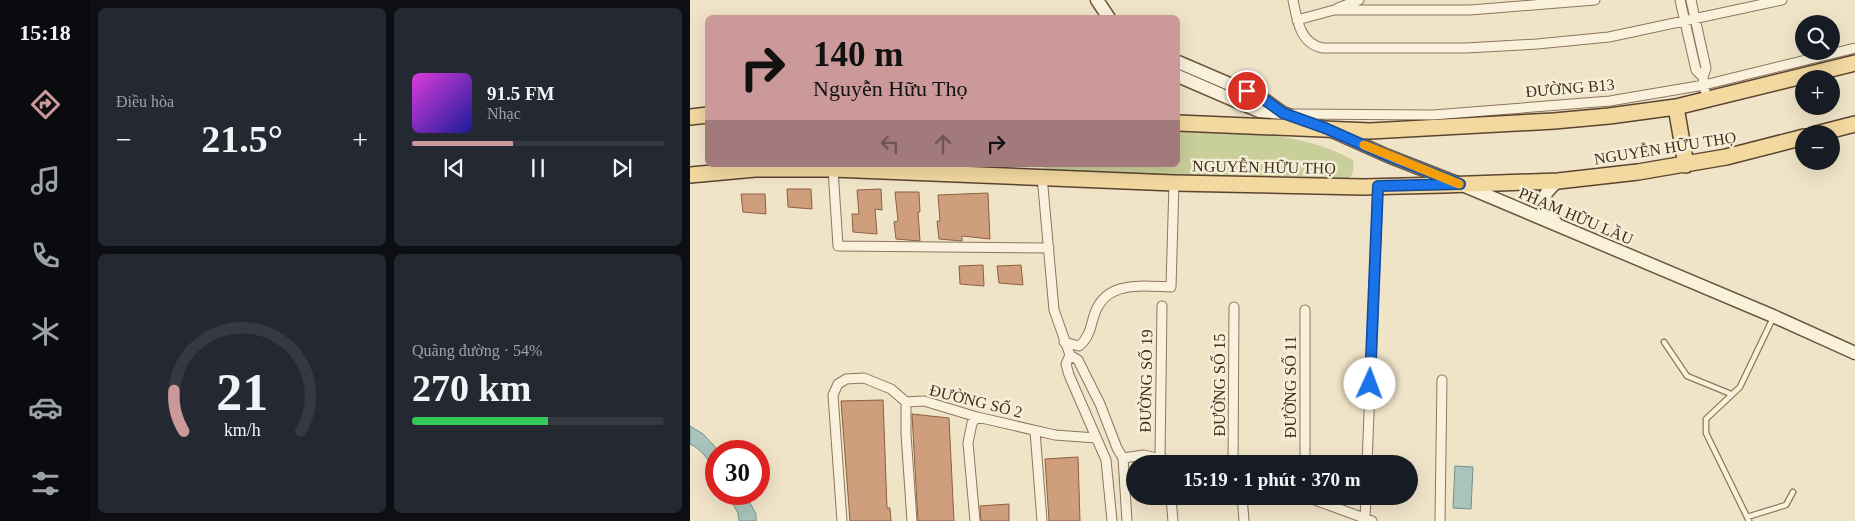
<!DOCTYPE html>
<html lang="vi">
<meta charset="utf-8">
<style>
body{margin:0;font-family:Georgia,serif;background:#242831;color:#f1f3f6;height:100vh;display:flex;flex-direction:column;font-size:19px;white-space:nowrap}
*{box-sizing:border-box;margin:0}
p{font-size:16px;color:#9ea1a6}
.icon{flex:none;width:28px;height:28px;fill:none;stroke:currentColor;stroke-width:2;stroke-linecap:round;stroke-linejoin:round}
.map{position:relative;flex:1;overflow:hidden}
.details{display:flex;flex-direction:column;gap:8px;padding:8px;background:#0d0f14;width:600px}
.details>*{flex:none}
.hud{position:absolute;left:15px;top:15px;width:475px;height:152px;border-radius:8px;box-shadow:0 5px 20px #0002;background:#cc999b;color:#111;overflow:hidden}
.fabs{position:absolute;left:1105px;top:15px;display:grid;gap:10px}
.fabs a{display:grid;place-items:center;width:45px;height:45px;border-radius:50%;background:#171b24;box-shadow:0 5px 20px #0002;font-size:25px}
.speed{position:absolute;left:15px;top:440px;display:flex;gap:10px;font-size:25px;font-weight:700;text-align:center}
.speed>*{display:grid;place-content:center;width:65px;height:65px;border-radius:50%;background:#171b24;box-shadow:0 5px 20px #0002;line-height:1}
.speed .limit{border:8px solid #d22;background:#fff;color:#111}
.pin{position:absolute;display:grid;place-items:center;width:42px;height:42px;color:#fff;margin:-21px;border:2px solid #fff;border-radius:50%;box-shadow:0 1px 5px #0007}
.me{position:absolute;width:55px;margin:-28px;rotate:2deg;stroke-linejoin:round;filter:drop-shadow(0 0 4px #0008)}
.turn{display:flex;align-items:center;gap:18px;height:105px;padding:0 25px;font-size:22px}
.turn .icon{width:65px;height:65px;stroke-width:2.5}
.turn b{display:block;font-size:35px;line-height:42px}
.lanes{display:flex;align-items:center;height:48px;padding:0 25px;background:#0003;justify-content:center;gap:25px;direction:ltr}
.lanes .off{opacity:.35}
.big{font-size:38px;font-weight:800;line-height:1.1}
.details .widget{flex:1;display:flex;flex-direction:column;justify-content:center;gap:8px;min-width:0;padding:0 18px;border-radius:8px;background:#242831}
.details .dial{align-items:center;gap:0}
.dial svg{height:130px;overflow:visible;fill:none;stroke:#363941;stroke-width:7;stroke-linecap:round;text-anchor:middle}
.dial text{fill:#f1f3f6;stroke:none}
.song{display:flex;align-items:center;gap:15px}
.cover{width:60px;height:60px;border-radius:8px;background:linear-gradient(135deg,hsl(300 70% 55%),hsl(240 70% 35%))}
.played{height:5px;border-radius:2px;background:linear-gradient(90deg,#cc999b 40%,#363941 40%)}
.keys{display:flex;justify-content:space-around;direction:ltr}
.heat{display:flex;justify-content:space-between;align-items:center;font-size:28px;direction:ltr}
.charge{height:8px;border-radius:4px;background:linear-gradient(90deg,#34c759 54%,#363941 0)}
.details .tiles{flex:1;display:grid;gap:8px;grid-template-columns:repeat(2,1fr)}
.trip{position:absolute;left:436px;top:455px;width:292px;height:50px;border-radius:25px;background:#171b24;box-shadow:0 5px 20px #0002;font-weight:800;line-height:50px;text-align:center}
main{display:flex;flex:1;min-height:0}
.tabs{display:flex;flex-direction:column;width:90px;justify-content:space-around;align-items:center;background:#090b0e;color:#9ea1a6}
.tabs .icon{width:35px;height:35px}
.tabs .on{color:#cc999b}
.tabs b{font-size:22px;color:#f1f3f6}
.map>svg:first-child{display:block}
.green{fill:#c9cf9b}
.water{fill:#a9c4bc;stroke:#6f938a}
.building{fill:#cf9f7d;stroke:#8d5f41}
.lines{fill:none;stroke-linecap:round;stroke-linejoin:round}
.lane-casing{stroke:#8d765c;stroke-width:7}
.street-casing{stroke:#8d765c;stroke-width:11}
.secondary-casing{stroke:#6f573f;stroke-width:15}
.primary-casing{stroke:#5b4430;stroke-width:18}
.lane{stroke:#faf1dc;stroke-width:4.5}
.street{stroke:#faf1dc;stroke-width:9}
.secondary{stroke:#faf1dc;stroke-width:12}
.primary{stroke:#f3d9a0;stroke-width:15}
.route-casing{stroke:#114b97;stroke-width:12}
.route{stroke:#1a73e8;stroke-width:9}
.slow{stroke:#f59e0b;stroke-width:9}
.labels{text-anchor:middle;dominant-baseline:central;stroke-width:5;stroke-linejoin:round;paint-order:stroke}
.street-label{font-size:16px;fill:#3d2e20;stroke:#f7eed8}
</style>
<main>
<nav class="tabs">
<b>15:18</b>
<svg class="icon on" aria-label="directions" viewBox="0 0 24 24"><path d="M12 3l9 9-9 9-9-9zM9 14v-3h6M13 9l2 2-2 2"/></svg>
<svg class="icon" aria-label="music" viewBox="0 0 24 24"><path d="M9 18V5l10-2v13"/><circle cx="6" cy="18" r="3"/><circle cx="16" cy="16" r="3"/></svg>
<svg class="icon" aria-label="phone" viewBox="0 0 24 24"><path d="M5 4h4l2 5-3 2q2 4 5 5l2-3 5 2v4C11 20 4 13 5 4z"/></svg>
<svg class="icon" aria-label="climate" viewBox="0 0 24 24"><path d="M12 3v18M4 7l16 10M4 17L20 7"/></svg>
<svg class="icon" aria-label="car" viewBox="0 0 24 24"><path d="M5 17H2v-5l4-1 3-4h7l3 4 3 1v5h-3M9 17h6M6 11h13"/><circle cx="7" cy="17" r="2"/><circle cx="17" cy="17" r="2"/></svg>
<svg class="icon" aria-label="filters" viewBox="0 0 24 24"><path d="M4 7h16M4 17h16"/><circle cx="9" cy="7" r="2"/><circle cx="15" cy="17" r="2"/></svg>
</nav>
<section class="details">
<div class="tiles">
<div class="widget"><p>Điều hòa</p>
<div class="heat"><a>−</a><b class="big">21.5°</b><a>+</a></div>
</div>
<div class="widget">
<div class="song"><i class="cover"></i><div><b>91.5 FM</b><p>Nhạc</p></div></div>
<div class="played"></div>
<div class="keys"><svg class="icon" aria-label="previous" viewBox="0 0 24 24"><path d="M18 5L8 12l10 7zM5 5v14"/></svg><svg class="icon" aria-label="pause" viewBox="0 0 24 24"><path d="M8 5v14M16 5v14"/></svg><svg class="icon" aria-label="next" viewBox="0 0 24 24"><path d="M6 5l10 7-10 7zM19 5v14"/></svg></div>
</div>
<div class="widget dial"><svg viewBox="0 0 100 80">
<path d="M14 69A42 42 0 1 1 86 69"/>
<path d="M14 69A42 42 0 0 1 8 44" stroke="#cc999b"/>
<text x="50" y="56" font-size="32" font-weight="700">21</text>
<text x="50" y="72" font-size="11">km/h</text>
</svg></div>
<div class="widget"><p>Quãng đường · 54%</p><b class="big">270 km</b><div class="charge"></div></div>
</div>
</section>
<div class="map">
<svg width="1165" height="521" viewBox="0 0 1165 521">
<rect width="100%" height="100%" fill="#f0e4c8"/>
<!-- green -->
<path class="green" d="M488,129C547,132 609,131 663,160C664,168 664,175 657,180L359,173L352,165H488Z"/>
<!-- water -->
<path class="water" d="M0,426L13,434L29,451H26V474C20,462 13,450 0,444Z
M765,466L783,467L781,509L763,508Z
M37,494H55L66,514V521H49L48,513Z"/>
<!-- building -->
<path class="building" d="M97,189H121L122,209L98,207Z
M191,189L192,210L185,209L187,234L163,232L162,214H169L167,190Z
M205,192H229L230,212H228L230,241L206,239L204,222L208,221Z
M298,193L300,239L272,236V241L249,239L247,221H250L248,195Z
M51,194H75L76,214L53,212Z
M293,265L294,286L270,284L269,266Z
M331,265L333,285L309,283L307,266Z
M193,400L197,508H200L201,521H160L151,401Z
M222,414L259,418L264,521H228Z
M388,457L390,521H359L355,459Z
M319,504V521H291L290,506Z"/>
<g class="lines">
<defs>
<path id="lane" d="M974,342L997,376L1041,394
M1057,517L1096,505L1103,492
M1059,521L1016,433V419L1050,387L1083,318"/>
<path id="street" d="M603,0C607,20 610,44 633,48H776L847,44L919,37L1092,0
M990,0L1006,70L1013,77L1015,90
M1001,0L1016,68L1013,77
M648,8L669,0
M607,20L644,10H780L905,0
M604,114L743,115L920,101L1014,85L1165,48
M143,169L148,246L359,248
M352,176L364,310L380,355
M374,342L389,346C398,339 400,330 403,319C413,280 449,286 481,287L484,183
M380,355L388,360L410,404L427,448L433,458L437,521
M380,355L376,364L379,375L416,460L422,521
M216,402V434L222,521
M345,431L352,521
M433,458L454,455L492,464
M470,458L472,306
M543,464L544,307
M615,464V310
M677,464L688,186
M552,496L554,521
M614,496L682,521
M481,498L483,521
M675,518L676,496
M152,521L143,395L148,384L156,379L174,378L201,389L216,402L234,401L287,417L365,435L406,438
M285,521L278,443L282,423L287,417
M750,521L752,380"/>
<path id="secondary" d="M407,0L419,18
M488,62L572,98L593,113
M488,76L569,111L593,113L635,128L698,156L770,184L1083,316L1165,353
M866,223C847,207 850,196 868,181"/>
<path id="primary" d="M986,107L996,165
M0,117L18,115
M488,123L680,131L864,121L919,116L986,107L1165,63
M1126,134L1165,124
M0,175L65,169H143L484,183L673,187L753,185L868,181L948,172L1036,157L1114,137"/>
</defs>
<!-- lane casing -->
<use href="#lane" class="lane-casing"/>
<!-- street casing -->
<use href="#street" class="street-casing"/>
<!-- secondary casing -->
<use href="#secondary" class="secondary-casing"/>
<!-- primary casing -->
<use href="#primary" class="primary-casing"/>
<!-- lane -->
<use href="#lane" class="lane"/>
<!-- street -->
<use href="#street" class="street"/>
<!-- secondary -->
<use href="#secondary" class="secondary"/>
<!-- primary -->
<use href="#primary" class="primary"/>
</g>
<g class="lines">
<defs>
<path id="route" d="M557,91L572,98L593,113L635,128L698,156L770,184L688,186L680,384"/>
</defs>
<!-- route casing -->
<use href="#route" class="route-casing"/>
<!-- route -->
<use href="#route" class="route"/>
<!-- slow -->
<path class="slow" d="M674,145L769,184"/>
</g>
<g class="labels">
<!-- street labels -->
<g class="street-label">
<text transform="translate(880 88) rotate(-5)">ĐƯỜNG B13</text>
<text transform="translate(975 148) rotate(-9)">NGUYỄN HỮU THỌ</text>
<text transform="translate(574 167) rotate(1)">NGUYỄN HỮU THỌ</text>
<text transform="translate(886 216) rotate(23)">PHẠM HỮU LẦU</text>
<text transform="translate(456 381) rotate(-89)">ĐƯỜNG SỐ 19</text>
<text transform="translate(529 385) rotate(-90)">ĐƯỜNG SỐ 15</text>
<text transform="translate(600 387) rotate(-90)">ĐƯỜNG SỐ 11</text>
<text transform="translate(286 401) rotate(14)">ĐƯỜNG SỐ 2</text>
</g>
</g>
</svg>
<div class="fabs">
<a><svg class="icon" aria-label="search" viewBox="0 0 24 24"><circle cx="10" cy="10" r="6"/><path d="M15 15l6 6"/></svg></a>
<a>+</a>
<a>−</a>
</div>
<div class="speed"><div class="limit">30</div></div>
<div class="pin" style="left:557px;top:91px;background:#d93025"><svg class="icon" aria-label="arrive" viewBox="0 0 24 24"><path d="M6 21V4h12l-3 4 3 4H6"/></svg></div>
<svg class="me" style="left:680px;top:384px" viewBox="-20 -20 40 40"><circle r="19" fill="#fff"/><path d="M0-13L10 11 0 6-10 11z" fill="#1a73e8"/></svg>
<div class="trip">15:19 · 1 phút · 370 m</div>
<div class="hud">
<div class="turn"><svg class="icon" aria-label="right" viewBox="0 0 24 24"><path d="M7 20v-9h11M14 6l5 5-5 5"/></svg><div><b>140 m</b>Nguyễn Hữu Thọ</div></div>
<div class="lanes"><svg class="icon off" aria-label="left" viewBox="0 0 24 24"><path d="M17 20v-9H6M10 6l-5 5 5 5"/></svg><svg class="icon off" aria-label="ahead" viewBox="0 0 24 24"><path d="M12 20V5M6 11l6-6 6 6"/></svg><svg class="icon" aria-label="right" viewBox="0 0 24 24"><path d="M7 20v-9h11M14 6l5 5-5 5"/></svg></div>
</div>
</div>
</main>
